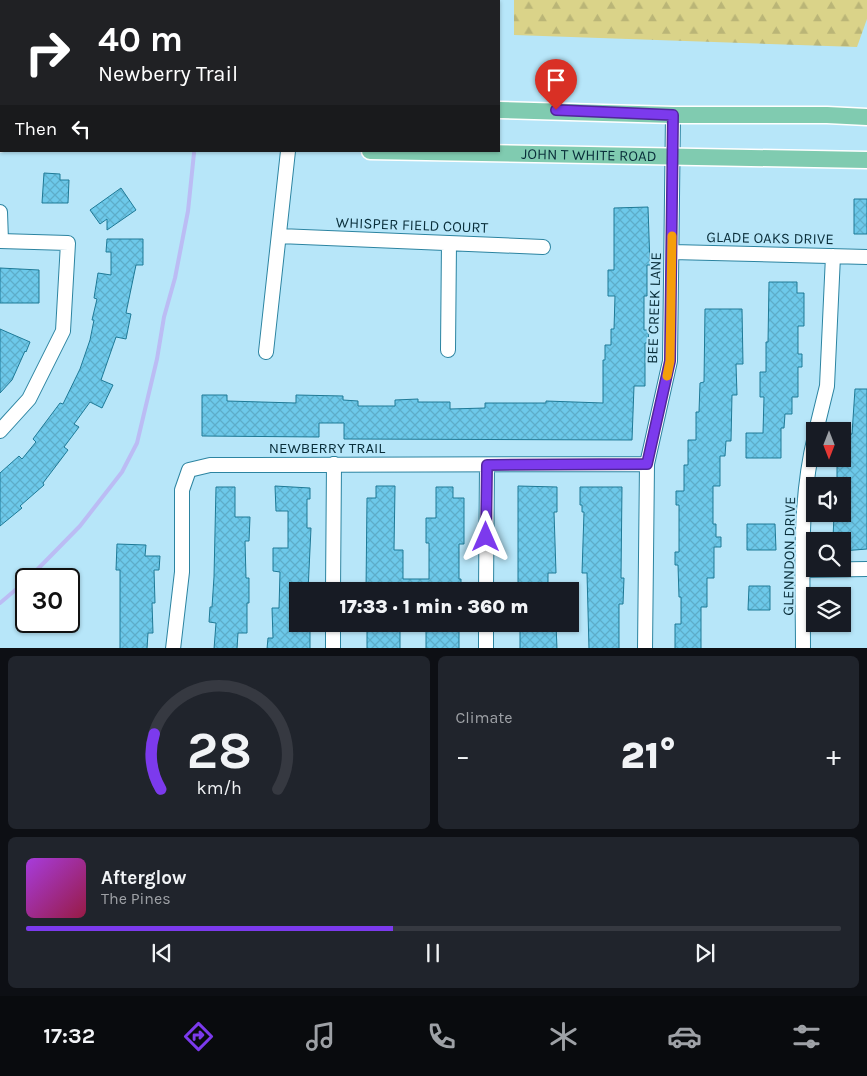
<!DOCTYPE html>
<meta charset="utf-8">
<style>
body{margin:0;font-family:Karla,sans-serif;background:#20242c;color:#f1f3f6;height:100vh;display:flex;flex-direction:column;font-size:19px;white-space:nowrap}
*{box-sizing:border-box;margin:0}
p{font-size:16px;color:#9ea1a6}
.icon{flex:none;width:28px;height:28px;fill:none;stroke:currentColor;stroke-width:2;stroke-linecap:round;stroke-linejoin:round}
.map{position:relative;height:648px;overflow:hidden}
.side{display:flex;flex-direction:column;gap:8px;padding:8px;background:#0d0f14;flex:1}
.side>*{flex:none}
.banner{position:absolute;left:0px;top:0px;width:500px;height:152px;box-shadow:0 1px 4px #0004;background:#202124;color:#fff;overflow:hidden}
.needle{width:32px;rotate:180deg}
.buttons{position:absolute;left:806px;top:422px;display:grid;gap:10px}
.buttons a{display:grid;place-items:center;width:45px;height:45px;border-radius:0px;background:#171b24;box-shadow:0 1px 4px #0004;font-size:25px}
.speed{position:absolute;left:15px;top:568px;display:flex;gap:10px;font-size:25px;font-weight:700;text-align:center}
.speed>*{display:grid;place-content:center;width:65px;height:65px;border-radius:50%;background:#171b24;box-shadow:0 1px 4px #0004;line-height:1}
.speed .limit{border:2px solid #111;border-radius:8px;background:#fff;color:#111}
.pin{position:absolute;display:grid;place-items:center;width:42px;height:42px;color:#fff;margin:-51px -21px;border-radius:50% 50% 50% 0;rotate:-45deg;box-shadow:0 0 5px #0007}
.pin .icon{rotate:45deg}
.me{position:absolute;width:55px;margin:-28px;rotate:0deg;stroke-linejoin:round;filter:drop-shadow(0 0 4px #0008)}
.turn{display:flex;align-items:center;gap:18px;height:105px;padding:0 15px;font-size:22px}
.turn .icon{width:65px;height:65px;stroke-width:2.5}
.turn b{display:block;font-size:35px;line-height:42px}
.then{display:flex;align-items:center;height:48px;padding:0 15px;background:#0003;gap:10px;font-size:19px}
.big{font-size:38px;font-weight:800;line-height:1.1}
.side .tile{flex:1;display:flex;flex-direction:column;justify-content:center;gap:8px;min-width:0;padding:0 18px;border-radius:8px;background:#20242c}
.side .dial{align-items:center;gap:0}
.dial svg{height:130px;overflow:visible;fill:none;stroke:#363941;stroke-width:7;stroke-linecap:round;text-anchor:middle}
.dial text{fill:#f1f3f6;stroke:none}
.song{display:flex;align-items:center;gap:15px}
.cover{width:60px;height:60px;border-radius:8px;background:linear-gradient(135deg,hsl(280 70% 55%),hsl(340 70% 35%))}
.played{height:5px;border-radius:2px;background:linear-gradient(90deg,#7c3aed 45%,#363941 45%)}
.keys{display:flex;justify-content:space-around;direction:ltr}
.heat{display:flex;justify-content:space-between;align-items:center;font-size:28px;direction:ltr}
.side .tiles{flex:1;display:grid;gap:8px;grid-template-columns:1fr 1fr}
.tile:last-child{grid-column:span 2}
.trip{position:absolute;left:289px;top:582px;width:290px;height:50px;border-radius:0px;background:#171b24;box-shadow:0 1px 4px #0004;font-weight:800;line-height:50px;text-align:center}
.dock{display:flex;height:80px;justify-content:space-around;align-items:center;background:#090b0e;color:#9ea1a6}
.dock .icon{width:35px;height:35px}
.dock .selected{color:#7c3aed}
.dock b{font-size:22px;color:#f1f3f6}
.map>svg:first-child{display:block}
.forest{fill:url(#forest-firs)}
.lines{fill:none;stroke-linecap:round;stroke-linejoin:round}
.stream{stroke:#bbbcf4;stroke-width:4}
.building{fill:url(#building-cross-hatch);stroke:#1e7a97}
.minor-casing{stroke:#2c84a1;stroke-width:16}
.major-casing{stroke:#fff;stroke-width:19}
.minor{stroke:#fff;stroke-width:14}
.major{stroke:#80cbb0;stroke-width:16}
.route-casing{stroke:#51269a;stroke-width:12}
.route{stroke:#7c3aed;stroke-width:9}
.slow{stroke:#f59e0b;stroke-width:9}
.labels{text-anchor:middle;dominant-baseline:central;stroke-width:4;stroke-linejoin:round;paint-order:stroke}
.street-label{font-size:15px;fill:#092e3a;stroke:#b7e6f9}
</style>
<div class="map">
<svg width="867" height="649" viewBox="0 0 867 649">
<defs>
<pattern id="forest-firs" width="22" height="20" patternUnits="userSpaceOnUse" patternTransform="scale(1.25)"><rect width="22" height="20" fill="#dad389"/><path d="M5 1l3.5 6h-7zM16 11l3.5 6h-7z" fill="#bab577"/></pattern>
<pattern id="building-cross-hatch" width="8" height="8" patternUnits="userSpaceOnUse" patternTransform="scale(1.25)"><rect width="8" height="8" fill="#6dc9ea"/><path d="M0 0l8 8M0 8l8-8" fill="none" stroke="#5dadc9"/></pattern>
</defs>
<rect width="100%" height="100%" fill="#b7e6f9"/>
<!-- forest -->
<path class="forest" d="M514,0H867V19L857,47L514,35Z"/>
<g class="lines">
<!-- stream -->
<path class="stream" d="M222,1V0
M28,579L80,526L122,472L137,443L157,359L164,317L175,278L188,211L194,153
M0,603L26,581"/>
</g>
<!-- building -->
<path class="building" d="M44,173L60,174V180H69L68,203H42Z
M121,188L136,210L107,230V219L100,224L90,210Z
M854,199H867V234H854Z
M648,207L650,265H647V296H644V330H648L649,343H645V386H634L632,440L344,439V423H319V437L202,436V395H227V401L296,403V395L343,396V400L358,401V406H395V400L418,399V402H450V409L485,408V403H546V401L603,403V360H605V345H611V329H614L615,296H608V270H614V208Z
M107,239H143V265H136L126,313L131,314L126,339L116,337L101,380L113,385L102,408L90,402L74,424L79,427L64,447L68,450L43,483L44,485L20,506L22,508L0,526V473L19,456L22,459L36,442L33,439L60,403L63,404L80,369L90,340L94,320H92L97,299L94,298L98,273L111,275V252H106Z
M0,268L39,270V303H0Z
M769,282H797V293H804V326H798V354H802V367H798V397H792V414H785L784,428H781V458H746V433H763L764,397H760V372H766V342H768Z
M705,309H742L743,364H736L737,395H732L731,441H726L725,456H720V486H713V524H716V537H721V547H714V578H707V607H701V649H675V624H681V597H679L678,565H675V552H679V505H676V491H684V465H688V440H696V412H699L700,383L704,382Z
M0,329L30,342L26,352L25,351L12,380L0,393Z
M855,389H867V549L842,551V541H840V539H833L834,514H842V478H837V464H845V435L852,434Z
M275,486L310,488V499H307V528H311L308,591H298V624H310V649H267L268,638H273L272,608H279L280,572L273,571V548H288V511H276Z
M376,486H395L394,550H403V579H429V543H426V518H436V487H453V498H464V544H459V579H461V591H366L367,498H376Z
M518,486L557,487V512H554L556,573H548V591H518Z
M216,487H235V517H250L249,541H245L246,578H249V603H247V633H238L237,649H214L216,623L209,622L210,607H212L214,577Z
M580,487H622L621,578H624L623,604H619V649H589L587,573H582L584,512H582V505H580Z
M747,524H775L776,550H747Z
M117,544L146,545L145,556H160L159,570H154L155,603H152L153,633H148L147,649H120V570H116Z
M749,586H770V610H748Z
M367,624H400V649H367Z
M426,624H459V649H426Z
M520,624H556L557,649H520Z"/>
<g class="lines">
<defs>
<path id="minor" d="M277,0V1
M423,1V0
M0,46H1
M0,63V78
M0,212L1,241
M279,236L543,247
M0,241L68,243L63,331L29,399L0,431
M672,252L867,257
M448,350L449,243
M266,352L288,151
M816,431L827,386L833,256
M803,570L867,569
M333,591L334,464
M486,591L487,465
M173,649L182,572V490L189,470L210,465L647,464
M333,649V624
M486,649V624
M645,649L647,464L670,361L673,115
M803,649C803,578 798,505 815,436"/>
<g id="major">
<path d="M0,103H1"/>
<path d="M499,110L673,115H827L867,117"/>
<path d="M0,143H1"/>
<path id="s1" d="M370,151L867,160"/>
</g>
</defs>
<!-- minor casing -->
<use href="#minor" class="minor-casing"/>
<!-- major casing -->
<use href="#major" class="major-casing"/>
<!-- minor -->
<use href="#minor" class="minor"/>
<!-- major -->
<use href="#major" class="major"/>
</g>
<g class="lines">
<defs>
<path id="route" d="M486,537L487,465L647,464L670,361L673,115L556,110"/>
</defs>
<!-- route casing -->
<use href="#route" class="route-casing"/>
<!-- route -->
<use href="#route" class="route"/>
<!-- slow -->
<path class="slow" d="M667,376L670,361L672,236"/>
</g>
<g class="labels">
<!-- street labels -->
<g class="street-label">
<text stroke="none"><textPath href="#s1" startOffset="219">JOHN T WHITE ROAD</textPath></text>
<text transform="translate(412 225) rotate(2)">WHISPER FIELD COURT</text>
<text transform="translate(770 238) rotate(1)">GLADE OAKS DRIVE</text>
<text transform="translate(654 308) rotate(-88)">BEE CREEK LANE</text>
<text x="327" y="448">NEWBERRY TRAIL</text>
<text transform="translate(789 556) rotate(-89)">GLENNDON DRIVE</text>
</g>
</g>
</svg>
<div class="buttons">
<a><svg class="needle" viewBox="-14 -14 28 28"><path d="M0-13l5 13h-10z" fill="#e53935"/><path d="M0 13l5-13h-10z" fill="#9ea1a6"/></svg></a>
<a><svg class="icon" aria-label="sound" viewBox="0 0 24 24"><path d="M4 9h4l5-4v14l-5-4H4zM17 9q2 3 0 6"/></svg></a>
<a><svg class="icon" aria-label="search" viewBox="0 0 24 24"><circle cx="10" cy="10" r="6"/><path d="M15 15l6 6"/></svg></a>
<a><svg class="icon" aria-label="layers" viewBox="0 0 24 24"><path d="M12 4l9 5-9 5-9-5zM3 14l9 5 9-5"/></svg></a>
</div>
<div class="speed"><div class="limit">30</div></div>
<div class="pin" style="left:556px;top:110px;background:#d93025"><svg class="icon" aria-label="arrive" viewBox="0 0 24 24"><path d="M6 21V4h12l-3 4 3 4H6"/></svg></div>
<svg class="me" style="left:486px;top:537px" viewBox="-20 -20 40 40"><path d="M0-17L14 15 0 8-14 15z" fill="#7c3aed" stroke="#fff" stroke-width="4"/></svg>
<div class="trip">17:33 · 1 min · 360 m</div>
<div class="banner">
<div class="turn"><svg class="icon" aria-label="right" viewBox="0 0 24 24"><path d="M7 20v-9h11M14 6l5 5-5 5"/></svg><div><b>40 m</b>Newberry Trail</div></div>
<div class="then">Then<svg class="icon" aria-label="left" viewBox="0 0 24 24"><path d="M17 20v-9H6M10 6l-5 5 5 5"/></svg></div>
</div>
</div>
<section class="side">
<div class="tiles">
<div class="tile dial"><svg viewBox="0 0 100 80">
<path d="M14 69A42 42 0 1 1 86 69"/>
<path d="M14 69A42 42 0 0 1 10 35" stroke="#7c3aed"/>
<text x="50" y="56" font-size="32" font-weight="700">28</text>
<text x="50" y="72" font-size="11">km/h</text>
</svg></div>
<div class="tile"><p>Climate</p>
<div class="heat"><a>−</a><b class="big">21°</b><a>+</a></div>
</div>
<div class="tile">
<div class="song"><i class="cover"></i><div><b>Afterglow</b><p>The Pines</p></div></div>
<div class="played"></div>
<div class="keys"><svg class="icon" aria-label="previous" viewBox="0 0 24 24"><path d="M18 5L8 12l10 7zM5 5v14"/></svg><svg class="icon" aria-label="pause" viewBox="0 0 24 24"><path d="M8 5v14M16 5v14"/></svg><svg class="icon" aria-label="next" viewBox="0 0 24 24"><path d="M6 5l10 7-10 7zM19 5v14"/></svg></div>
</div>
</div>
</section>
<nav class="dock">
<b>17:32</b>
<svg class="icon selected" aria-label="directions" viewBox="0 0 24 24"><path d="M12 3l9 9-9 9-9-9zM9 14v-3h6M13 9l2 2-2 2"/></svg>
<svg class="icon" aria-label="music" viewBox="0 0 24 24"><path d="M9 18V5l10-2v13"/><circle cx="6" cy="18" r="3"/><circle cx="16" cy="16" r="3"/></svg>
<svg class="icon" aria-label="phone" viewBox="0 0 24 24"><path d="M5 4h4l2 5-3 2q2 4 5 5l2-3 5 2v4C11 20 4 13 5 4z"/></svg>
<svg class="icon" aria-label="climate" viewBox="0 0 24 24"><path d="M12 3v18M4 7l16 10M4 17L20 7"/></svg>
<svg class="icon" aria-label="car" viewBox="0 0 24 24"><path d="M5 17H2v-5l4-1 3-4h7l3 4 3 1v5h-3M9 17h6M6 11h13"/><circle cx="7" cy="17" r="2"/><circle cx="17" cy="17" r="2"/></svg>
<svg class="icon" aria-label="filters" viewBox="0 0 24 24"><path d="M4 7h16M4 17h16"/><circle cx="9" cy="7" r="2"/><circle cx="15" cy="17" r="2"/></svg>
</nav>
